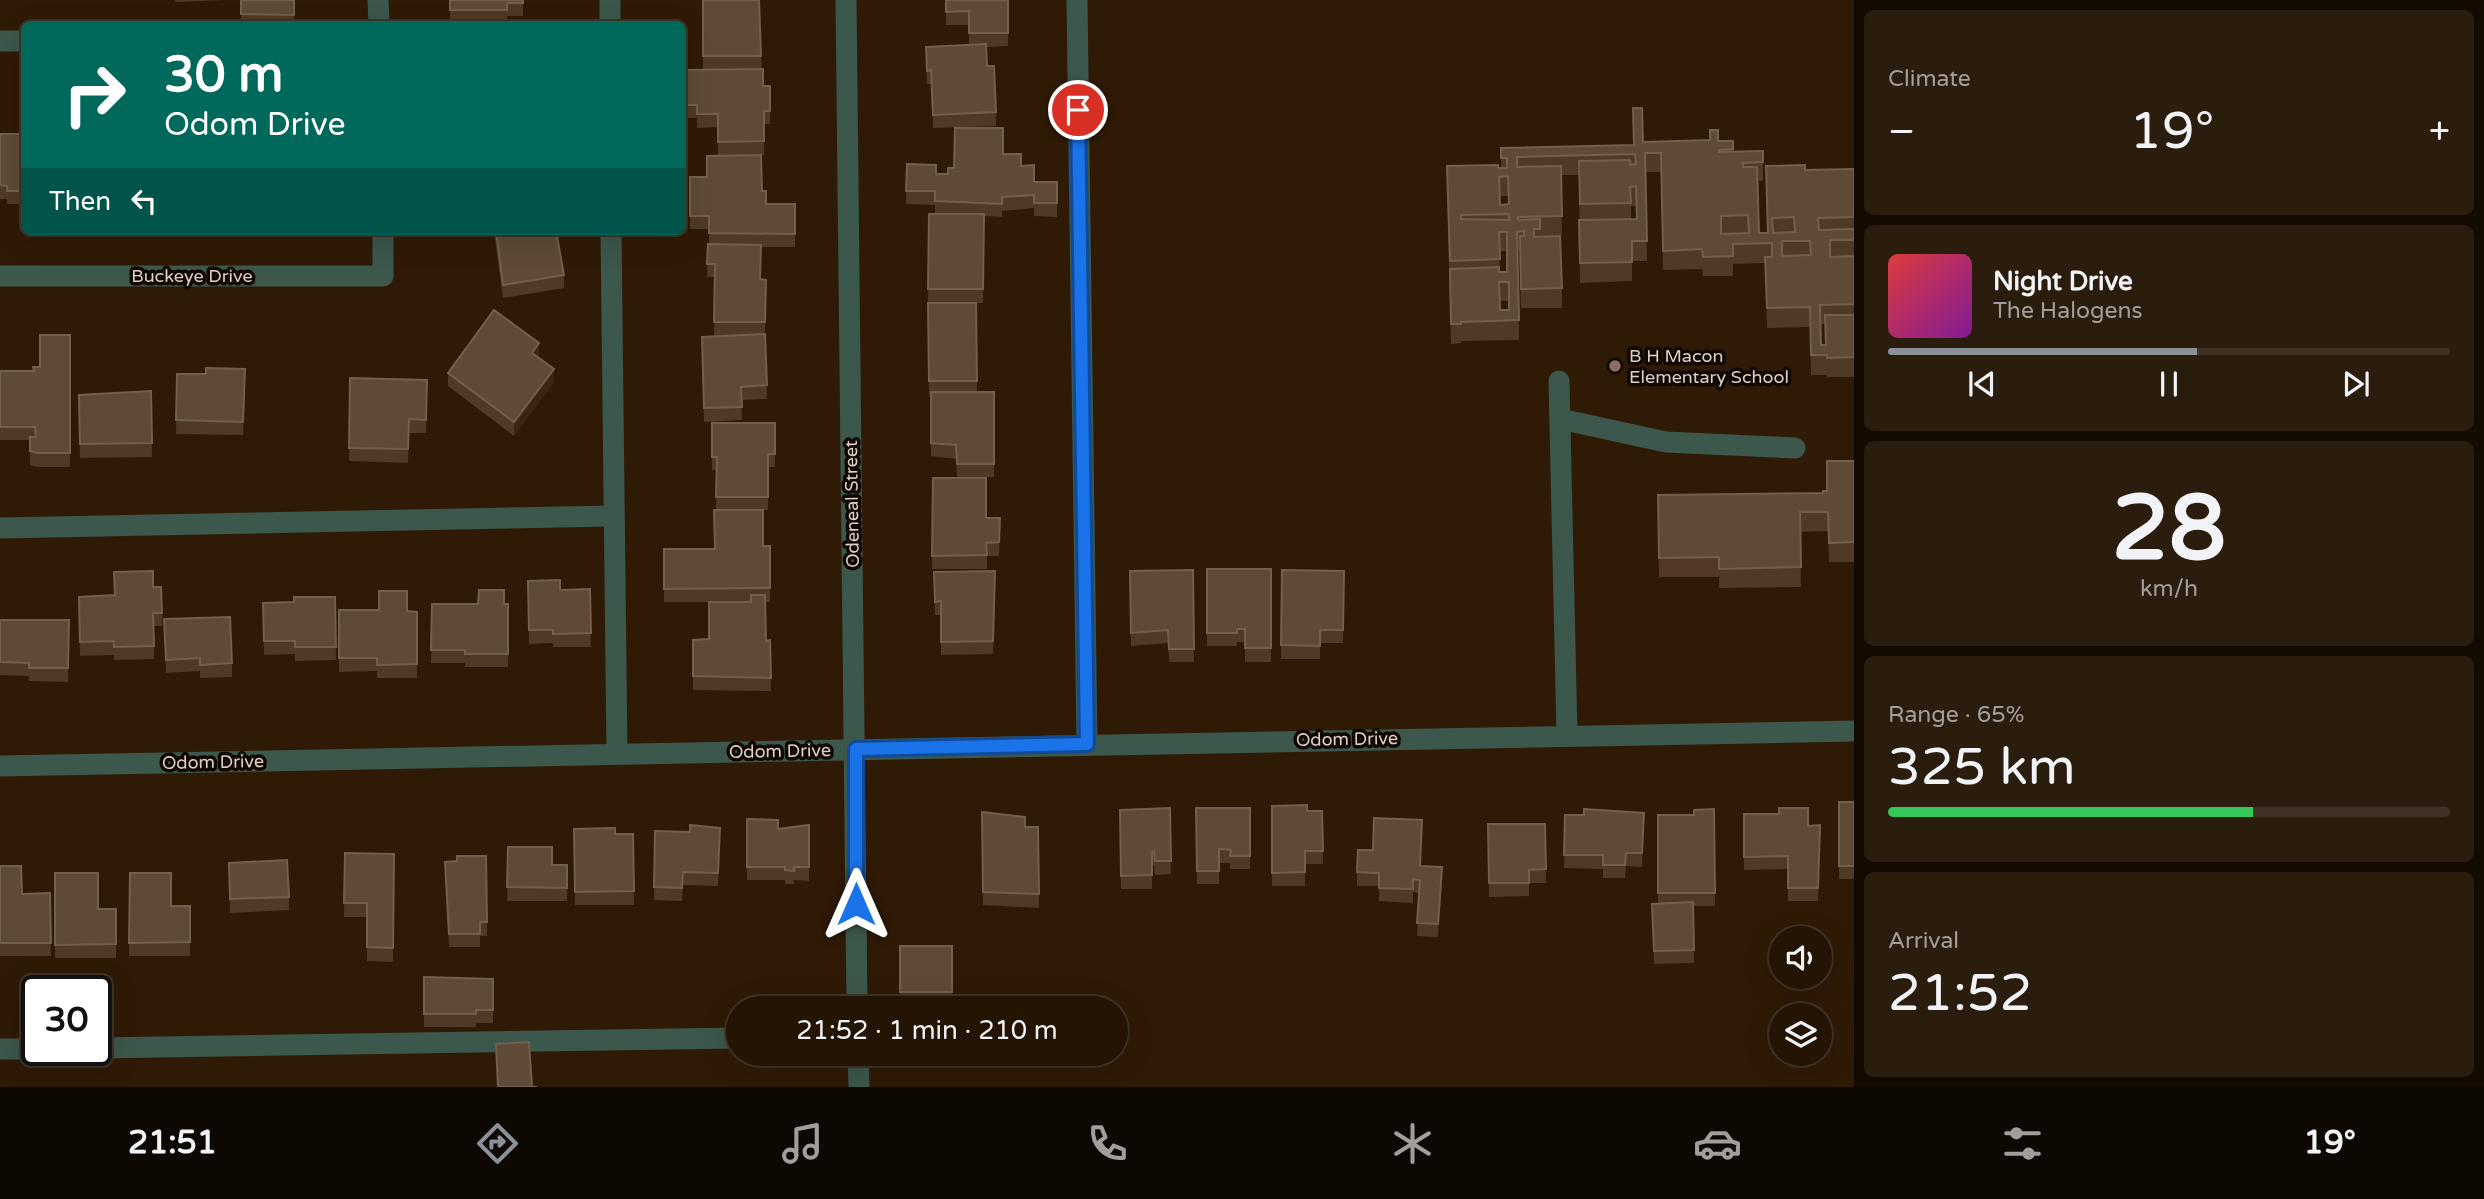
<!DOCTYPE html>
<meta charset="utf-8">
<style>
body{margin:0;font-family:"Varela Round",sans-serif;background:#2b1d0e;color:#f1f3f6;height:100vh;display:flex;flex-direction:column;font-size:26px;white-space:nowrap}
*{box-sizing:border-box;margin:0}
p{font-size:23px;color:#a39e9a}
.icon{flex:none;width:38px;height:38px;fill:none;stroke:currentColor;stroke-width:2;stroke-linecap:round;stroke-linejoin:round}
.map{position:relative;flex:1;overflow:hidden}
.panel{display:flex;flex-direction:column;gap:10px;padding:10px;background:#130b02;width:630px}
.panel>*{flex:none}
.hud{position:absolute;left:21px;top:21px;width:665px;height:214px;border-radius:10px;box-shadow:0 7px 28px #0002,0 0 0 2px #403326;background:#00695c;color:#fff;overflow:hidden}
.tools{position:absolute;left:1769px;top:926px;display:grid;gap:14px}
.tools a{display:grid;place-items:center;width:63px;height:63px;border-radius:50%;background:#231404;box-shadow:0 7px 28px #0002,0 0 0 2px #403326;font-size:35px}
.speed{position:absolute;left:21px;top:975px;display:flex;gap:14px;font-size:35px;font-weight:700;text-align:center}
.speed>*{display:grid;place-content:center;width:91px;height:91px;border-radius:50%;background:#231404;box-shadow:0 7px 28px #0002,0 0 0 2px #403326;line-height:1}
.speed .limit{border:4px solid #111;border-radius:10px;background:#fff;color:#111}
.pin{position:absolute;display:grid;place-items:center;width:60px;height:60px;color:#fff;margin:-30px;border:4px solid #fff;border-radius:50%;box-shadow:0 2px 7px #0007}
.me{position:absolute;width:77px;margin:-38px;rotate:0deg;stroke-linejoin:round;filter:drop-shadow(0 0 5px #0008)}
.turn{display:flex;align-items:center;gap:24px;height:147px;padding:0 28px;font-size:32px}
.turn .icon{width:91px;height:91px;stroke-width:2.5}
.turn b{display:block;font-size:49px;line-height:60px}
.then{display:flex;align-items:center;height:66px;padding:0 28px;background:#0003;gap:14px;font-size:26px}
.big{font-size:52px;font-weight:600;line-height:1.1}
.panel .tile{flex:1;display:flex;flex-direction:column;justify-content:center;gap:10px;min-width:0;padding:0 24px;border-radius:10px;background:#2b1d0e}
.panel .dial{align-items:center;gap:0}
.dial b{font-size:91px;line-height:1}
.song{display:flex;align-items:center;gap:21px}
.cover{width:84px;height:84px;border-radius:10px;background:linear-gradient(135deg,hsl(0 70% 55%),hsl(290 70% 35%))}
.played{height:7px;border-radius:4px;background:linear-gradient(90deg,#8c9099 55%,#403326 55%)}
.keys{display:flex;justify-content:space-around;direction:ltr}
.heat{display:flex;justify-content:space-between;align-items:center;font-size:38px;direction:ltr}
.charge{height:10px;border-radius:5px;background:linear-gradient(90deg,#34c759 65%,#403326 0)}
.trip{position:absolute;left:726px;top:996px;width:402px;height:70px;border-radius:35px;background:#231404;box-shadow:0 7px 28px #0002,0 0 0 2px #403326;font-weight:600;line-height:70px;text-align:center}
.tab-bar{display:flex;height:112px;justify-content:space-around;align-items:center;background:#0e0802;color:#a39e9a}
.tab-bar .icon{width:49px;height:49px}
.tab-bar .current{color:#8c9099}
.tab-bar b{font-size:32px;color:#f1f3f6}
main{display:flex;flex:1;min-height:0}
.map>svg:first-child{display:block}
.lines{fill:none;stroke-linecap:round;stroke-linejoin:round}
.minor{stroke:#3c574c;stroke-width:21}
.wall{fill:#503926;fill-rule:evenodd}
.shaded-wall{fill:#3c2612}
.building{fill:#5f4a37;stroke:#735f4d;stroke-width:2;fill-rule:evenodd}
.route-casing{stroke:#114b97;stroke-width:18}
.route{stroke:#1a73e8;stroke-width:12}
.education-dot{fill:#8d6e63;stroke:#100702;stroke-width:2.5}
.labels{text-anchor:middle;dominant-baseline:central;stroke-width:7;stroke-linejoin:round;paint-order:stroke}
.street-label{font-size:18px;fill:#dfd0c4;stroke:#100702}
.poi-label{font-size:18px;fill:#dfd0c4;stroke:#100702;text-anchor:start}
</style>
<main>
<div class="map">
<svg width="1854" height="1087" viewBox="0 0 1854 1087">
<rect width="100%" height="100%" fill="#2f1a06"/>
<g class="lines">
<!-- minor -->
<path class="minor" d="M378,0L379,24
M610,0V24
M846,0L857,1008
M1077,0L1087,744
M0,41H24
M611,231L617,754
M0,276H383V231
M1559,381L1567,735
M1560,419L1666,442L1795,448
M0,528L613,516
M0,766L1854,731
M96,1048L738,1038
M0,1049H37
M858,1054L859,1087"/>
</g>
<!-- wall -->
<path class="wall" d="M175,0H225L175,2Z
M241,0H294V24H241Z
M450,0H523V16H507V22L450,23Z
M703,0L761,56L763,86H770V124H764V155H718V127L697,128V118H682V70H703Z
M946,0H1008V46L986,47L987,66L996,112V126L933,128L931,84H927L926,47L969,45V25H946Z
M0,134H24V204H7V199H0Z
M1733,141V152L1763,151V181H1757L1759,233H1767L1766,166L1805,170L1854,169V377H1827V375H1811L1810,327L1767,328L1765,263L1733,264V276H1703L1702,269L1663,270L1661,172H1646L1647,261H1632V281L1580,283L1579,175H1561L1562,235L1540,237L1562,288V308H1521L1520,251H1518L1519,340L1461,341V343L1451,344L1447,185L1501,168V148L1634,145L1643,142ZM1500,196H1508V204L1500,205ZM1631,206H1636V219H1631ZM1499,251H1507V272H1500ZM1500,301H1509V310H1500ZM1821,324H1825L1826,345H1821Z
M1003,154L1021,166L1034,182H1057V217L1034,216V208L1002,211V217L984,216L983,303L928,302L929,214H935V205L906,204L907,164L936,174H948L954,168Z
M690,177L762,191L766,204H795V247H761V279L766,280L765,334L767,399L741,400L742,420L704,422L702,350L738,335H714L715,277H707L708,244H709V229H690Z
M494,231H556L564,275V288L503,298Z
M928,303H976L977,392H994V477H957L956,459L931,456V395H929Z
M70,335V467H37L30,465V440H0V371H34L40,367Z
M539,357V358L554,382L514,436L448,386V373Z
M245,369L243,435L176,434L177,374H206Z
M350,378L427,380L426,433H409L408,463L349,461Z
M151,391L152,457L80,458L79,395Z
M712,423H775V467H768V510H763V546H770V602H765L766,641L770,640L771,691L693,690V640L709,639V602H664V549H715L717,470H712Z
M1854,461V562H1829L1828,531L1800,532L1801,587L1719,588V577H1659L1658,495L1823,493L1827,491Z
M933,478L986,518H1000L999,556H987V569H932Z
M1207,569H1271V662H1245V642H1237V646H1207Z
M1193,570L1194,662H1169L1168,643L1131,646L1130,571Z
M1282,570L1344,571L1343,643H1320V659H1281Z
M934,572L995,584L993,654L941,655V615H935Z
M528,581L560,590L590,589L591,647H553V643L529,644Z
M153,587L162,613V626H154V659L114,660V655L80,656L79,597L115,595Z
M335,597L336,660L295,661V654L264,655L263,603L294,602Z
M432,604H508V667H465V663H431Z
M339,610L417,612V678H377V671L339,672Z
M164,619L232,663V677L200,678V671L166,673Z
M0,620H69L68,682L29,681V676L0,675Z
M1839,802H1854V879H1839Z
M1272,806L1307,811H1322L1323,864H1305V886H1272Z
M1170,808L1171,874L1155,875L1154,865H1152V889H1121L1120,810Z
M1196,808H1250V869H1230V863H1219V884H1197Z
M1714,809L1715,906H1693L1694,963L1654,964L1652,904L1658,903V815H1694Z
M982,812L1025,827H1038L1039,908L983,905Z
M1644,813L1642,867L1626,866L1625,878H1603V869L1564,868L1565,815H1584Z
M1744,814L1808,826L1820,825L1818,901H1788V869L1744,870Z
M747,819L778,829L809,825V881L794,880V884H785V880H747Z
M1488,824H1545L1546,883H1529V896L1489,897Z
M720,828L718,886L683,885L682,901L654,900L655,831L690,832Z
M574,829L615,834H633L634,905H575Z
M508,847L552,865H567V901H507Z
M345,853L394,854L393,962L367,961V917H344Z
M486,856L487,936H480V947H449L445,862L457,861Z
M229,863L289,897V910L230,913Z
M0,866L22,894L50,893L51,956H0Z
M1421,866L1442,880L1438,937L1417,936L1419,893L1413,892V903L1379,901V886H1357V872Z
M55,873L98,909H116V958H55Z
M130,873L171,906H190V956H129Z
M900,946H952V1005H900Z
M424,977L493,979V1023H476V1027H424Z"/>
<!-- shaded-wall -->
<path class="shaded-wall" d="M539,343V357L532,367V353Z
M554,369V382L514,436V422Z
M1442,867V880L1438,937V924Z"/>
<!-- building -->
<path class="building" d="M241,0H294V15L241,14Z
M450,0H523V3H507V10H450Z
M703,0H759L761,56H703Z
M946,0H1008V33H969V11L946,12Z
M513,22V24H453V23Z
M986,44L987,66H994L996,112L933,115L931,70L927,71L926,47Z
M763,69V86H770V111H764V141L718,142V114H697V105H682V70Z
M1633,108H1642L1643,142L1710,140V130H1718V141H1733V149L1719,150V152L1763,151V162L1743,163V167H1757L1759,233H1768L1766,166L1805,165V170L1854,169V217L1818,218L1819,230L1854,229V240H1830V257L1854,256V304L1820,305L1821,345H1826L1825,315H1854V357L1827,358V355H1811L1810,307L1767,308L1765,257H1772V243L1733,244V256L1703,257L1702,249L1663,251L1661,153H1645L1647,241H1632V262L1580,263L1579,220L1637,219L1636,186L1630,187L1631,203L1580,204L1579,161L1630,160V165L1636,164L1635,154L1517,157V167L1561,166L1562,216L1518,217V220L1540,219V229H1534V237L1560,236L1562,288L1521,289L1520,236H1524V231L1517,232L1519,320L1461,322V324H1451L1450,269L1499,267V272H1507V232H1499L1500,259L1450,261L1447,166L1498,165V168H1507V158H1501V148L1634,145ZM1508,176L1509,204L1500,205L1499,177ZM1509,214V220L1461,219V215ZM1748,215L1749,233L1721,234V216ZM1794,217L1795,232L1773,233L1772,218ZM1782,241H1810L1811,255L1782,256ZM1499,282H1509V310H1500Z
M955,128H1003V154H1021V166L1034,165V182H1057V203H1034V195L1002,197V204L935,201V191H906L907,164L936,165V174H948V168H954Z
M0,134H24V191H7V186L0,185Z
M761,155L762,191H766V204H795V234L709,233V216H690V177H707V156Z
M929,214H984L983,289H928Z
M496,231H556L564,275L503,285Z
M708,244L761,245L760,279L766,280L765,322H714L715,264H707Z
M928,303H976L977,381H929Z
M494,310L539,343L532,353L554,369L514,422L448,373Z
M765,334L767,385L741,387L742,407L704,408L702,337Z
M40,335H70V453H37L30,451V437H36L35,427H0V371H34L33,367H40Z
M206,368L245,369L243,422L176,420L177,374H206Z
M350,378L427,380L426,420L409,419L408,449L349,448Z
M151,391L152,443L80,444L79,395Z
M931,392H994V464H957L956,445L931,443Z
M712,423H775V454H768V497H716L717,457H712Z
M1827,461H1854V542L1829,543L1828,512H1800L1801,567L1719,569V557L1659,558L1658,495L1823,493V491H1827Z
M933,478H986V518H1000L999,542L986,543L987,555L932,556Z
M714,510H763V546H770V588L664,589V549H715Z
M1207,569H1271V648H1245V629H1237V633H1207Z
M1193,570L1194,649H1169L1168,630L1131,633L1130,571Z
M1282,570L1344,571L1343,630H1320V646L1281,645Z
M153,571V587H161L162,613H153L154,646L114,647V641L80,642L79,597L115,595L114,572Z
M995,571L993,641L941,642V601L935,602L934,572Z
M560,580V590L590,589L591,633L553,634V630H529L528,581Z
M479,590H504V604H508V654H465V650H431L432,604H478Z
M379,591H407V611L417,612V664L377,665V658H339V610H379Z
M751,595H765L766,641L770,640L771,678L693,676V640L709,639V602H751Z
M294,597H335L336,647H295V641H264L263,603L294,602Z
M230,617L232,663L200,665V658L166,660L164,619Z
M0,620H69L68,668H29V663L0,662Z
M1839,802H1854V866H1839Z
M1307,805V811H1322L1323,851H1305V872L1272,873V806Z
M1170,808L1171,861H1155L1154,851L1152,852V875L1121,876L1120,810Z
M1196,808H1250V856H1230L1231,850L1219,849V871H1197Z
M1779,808H1808V826L1820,825L1818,888H1788V856L1744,857V814H1779Z
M1584,809L1644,813L1642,853H1626L1625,865H1603V855H1564L1565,815H1584Z
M1714,809L1715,893H1658V815H1694V810Z
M982,812L1025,817V827H1038L1039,894L983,892Z
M1374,818L1422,820L1420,866L1442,867L1438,924L1417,923L1420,880L1413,879V889L1379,888V873L1357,872L1358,850H1373Z
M747,819L778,820V829L809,825V867H794V871L785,870V867H747Z
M1488,824H1545L1546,869L1529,870V883H1489Z
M690,825L720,828L718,873L683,872L682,888L654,887L655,831L690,832Z
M615,828V834H633L634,891L575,892L574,829Z
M508,847H552V865H567V888L507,887Z
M345,853L394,854L393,948L367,947V903H344Z
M457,856H486L487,922H480V934H449L445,862L457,861Z
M287,860L289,897L230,899L229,863Z
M0,866H21L22,894L50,893L51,943H0Z
M55,873H98V909H116V944L55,945Z
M130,873H171V906H190V942L129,943Z
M1693,902L1694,950L1654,951L1652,904Z
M900,946H952V992H900Z
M424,977L493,979V1010H476V1014H424Z
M529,1042L532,1087H537H498L496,1044Z"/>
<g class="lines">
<defs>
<path id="route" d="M856,904V749L1087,744L1078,110"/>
</defs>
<!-- route casing -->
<use href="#route" class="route-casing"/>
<!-- route -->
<use href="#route" class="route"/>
</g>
<!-- markers -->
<circle class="education-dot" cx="1615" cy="366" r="7"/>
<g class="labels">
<!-- street labels -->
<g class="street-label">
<text x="192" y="276">Buckeye Drive</text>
<text transform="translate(852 504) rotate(-91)">Odeneal Street</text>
<text transform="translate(1347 739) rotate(-1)">Odom Drive</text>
<text transform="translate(780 751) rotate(-1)">Odom Drive</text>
<text transform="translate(213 762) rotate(-1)">Odom Drive</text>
</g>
<!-- poi labels -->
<g class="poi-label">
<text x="1629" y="356">B H Macon<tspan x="1629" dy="21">Elementary School</tspan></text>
</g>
</g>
</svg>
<div class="tools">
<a><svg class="icon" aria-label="sound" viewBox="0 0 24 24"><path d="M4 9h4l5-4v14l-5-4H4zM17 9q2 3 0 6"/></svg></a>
<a><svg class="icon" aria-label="layers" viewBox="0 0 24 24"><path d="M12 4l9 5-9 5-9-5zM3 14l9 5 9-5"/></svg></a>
</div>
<div class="speed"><div class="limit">30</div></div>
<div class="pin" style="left:1078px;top:110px;background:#d93025"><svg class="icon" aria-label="arrive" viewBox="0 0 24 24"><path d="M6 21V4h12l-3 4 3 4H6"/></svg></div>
<svg class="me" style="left:856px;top:904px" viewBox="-20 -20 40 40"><path d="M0-17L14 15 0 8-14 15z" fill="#1a73e8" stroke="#fff" stroke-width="4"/></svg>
<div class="trip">21:52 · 1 min · 210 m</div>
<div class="hud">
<div class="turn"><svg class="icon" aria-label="right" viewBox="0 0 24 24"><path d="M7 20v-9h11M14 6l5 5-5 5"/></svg><div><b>30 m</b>Odom Drive</div></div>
<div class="then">Then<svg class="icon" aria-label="left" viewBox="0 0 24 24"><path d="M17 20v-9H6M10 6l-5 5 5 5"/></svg></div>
</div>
</div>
<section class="panel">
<div class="tile"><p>Climate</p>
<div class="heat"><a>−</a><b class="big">19°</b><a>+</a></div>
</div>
<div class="tile">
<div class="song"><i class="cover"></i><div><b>Night Drive</b><p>The Halogens</p></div></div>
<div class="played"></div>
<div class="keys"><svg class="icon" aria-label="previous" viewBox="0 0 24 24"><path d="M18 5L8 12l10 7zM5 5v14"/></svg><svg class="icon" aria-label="pause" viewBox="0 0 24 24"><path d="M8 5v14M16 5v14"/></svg><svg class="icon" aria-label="next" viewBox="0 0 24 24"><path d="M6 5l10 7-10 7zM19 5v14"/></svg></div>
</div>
<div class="tile dial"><b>28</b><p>km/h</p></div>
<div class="tile"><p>Range · 65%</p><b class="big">325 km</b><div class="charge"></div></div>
<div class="tile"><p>Arrival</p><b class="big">21:52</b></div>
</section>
</main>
<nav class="tab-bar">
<b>21:51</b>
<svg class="icon current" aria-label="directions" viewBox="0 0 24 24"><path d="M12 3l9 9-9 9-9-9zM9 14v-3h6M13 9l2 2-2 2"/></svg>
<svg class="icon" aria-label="music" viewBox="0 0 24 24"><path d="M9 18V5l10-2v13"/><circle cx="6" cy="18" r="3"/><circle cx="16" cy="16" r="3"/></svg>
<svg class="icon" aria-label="phone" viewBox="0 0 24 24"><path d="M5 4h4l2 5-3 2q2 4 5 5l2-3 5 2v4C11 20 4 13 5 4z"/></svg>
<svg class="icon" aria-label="climate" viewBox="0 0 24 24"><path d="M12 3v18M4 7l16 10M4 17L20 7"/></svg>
<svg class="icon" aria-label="car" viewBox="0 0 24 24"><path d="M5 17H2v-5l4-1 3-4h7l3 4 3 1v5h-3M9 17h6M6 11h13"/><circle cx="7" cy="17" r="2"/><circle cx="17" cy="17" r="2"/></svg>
<svg class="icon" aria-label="filters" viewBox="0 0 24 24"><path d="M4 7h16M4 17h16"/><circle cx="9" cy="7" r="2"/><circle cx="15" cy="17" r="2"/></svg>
<b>19°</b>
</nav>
